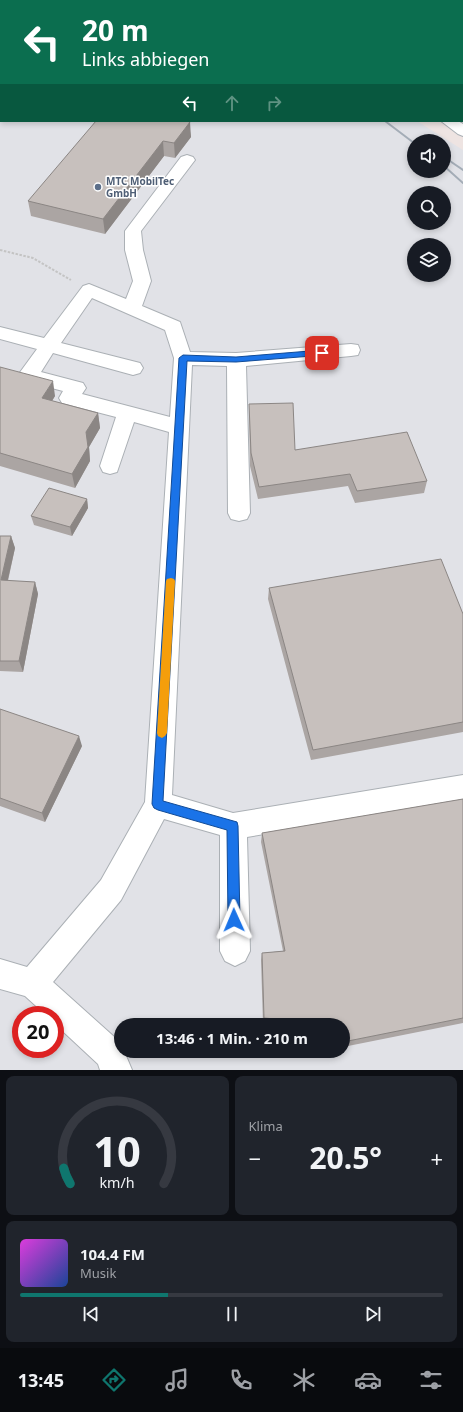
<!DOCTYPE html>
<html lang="de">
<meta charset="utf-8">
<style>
body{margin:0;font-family:"Noto Sans",sans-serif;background:#20242c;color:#f1f3f6;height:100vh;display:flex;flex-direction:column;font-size:15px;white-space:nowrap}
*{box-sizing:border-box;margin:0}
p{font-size:13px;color:#9ea1a6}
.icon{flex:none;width:22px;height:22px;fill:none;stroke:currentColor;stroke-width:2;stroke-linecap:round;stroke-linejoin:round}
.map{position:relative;height:1070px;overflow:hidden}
.panel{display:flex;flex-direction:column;gap:6px;padding:6px;background:#0d0f14;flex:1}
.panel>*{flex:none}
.banner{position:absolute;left:0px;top:0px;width:463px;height:122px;box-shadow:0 2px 6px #0003;background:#0b6e4f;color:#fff;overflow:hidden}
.controls{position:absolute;left:407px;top:134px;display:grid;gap:8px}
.controls a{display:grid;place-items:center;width:44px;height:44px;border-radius:50%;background:#171b24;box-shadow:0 2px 6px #0003;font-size:20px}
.speed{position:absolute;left:12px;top:1006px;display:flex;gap:8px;font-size:20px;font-weight:700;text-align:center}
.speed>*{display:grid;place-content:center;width:52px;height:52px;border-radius:50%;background:#171b24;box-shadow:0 2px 6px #0003;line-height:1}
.speed .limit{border:6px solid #d22;background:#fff;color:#111}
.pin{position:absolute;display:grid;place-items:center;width:34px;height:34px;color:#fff;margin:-17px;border-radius:8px;box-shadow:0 2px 6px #0006}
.me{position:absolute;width:44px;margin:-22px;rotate:359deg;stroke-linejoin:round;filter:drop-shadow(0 0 3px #0008)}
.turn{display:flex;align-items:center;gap:14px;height:84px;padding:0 16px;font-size:18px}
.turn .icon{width:52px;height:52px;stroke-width:2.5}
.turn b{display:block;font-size:28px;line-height:34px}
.lanes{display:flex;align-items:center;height:38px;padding:0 16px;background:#0003;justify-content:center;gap:20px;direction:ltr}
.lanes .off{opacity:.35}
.big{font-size:30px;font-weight:700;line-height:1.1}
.panel .card{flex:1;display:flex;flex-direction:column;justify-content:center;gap:6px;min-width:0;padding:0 14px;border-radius:8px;background:#20242c}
.panel .dial{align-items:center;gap:0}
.dial svg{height:104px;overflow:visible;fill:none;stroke:#363941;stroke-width:7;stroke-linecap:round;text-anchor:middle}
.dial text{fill:#f1f3f6;stroke:none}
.song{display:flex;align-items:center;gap:12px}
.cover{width:48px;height:48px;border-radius:6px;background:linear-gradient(135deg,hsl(300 70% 55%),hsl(220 70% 35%))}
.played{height:4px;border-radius:2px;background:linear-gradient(90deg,#0f766e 35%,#363941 35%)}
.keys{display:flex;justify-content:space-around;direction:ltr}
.heat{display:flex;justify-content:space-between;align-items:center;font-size:22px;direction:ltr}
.panel .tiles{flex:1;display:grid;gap:6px;grid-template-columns:1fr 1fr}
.card:last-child{grid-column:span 2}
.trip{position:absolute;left:114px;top:1018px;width:236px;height:40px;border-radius:20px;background:#171b24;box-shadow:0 2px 6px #0003;font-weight:700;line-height:40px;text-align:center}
.tabs{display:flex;height:64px;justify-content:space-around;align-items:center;background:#090b0e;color:#9ea1a6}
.tabs .icon{width:28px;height:28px}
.tabs .current{color:#0f766e}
.tabs b{font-size:18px;color:#f1f3f6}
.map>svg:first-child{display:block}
.industrial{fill:#e1e2e7;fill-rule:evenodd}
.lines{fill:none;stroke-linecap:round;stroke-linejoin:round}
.minor-casing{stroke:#abb0b5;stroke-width:2}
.path-far1{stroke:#c4c4c4;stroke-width:1.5;stroke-dasharray:2 1.5;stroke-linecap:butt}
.path{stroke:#c4c4c4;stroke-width:2;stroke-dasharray:2.5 1.5;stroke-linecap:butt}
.minor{fill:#fff;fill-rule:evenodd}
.rail{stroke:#a4adb7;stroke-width:2}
.wall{fill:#aba5a3}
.shaded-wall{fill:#8b8684}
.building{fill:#c7c0bd;stroke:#8b8684}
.route{fill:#1a73e8;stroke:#114b97}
.slow{fill:#f59e0b}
.service-dot{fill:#5c6f8a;stroke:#fff;stroke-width:1.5}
.labels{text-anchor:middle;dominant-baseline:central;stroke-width:3;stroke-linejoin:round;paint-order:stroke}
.far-service-label{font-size:10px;font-weight:bold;fill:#4e5e75;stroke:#fff;text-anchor:start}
</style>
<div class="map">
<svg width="463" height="1070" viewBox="0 0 463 1070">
<rect width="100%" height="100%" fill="#eee4e2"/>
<!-- industrial -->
<path class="industrial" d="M0,45L1,121H417L463,150V1070H0ZM414,141H444V171H414ZM414,193H444V223H414ZM414,245H444V275H414ZM21,1015H55V1049H21ZM121,1025H343V1051H121Z"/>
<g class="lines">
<defs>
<path id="minor" d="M0,4H1V12H0Z
M462,9H463V17H462Z
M441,121H458L463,124V136L458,134Z
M187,155L193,157L195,160L141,231L143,250L151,281L142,306L180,322L190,352L236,353L351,344L358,345L360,350L358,355L351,356L246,366L250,513L247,519L239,521L231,519L228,513L227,366L192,365L172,795L233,813L463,775V801L247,837L250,951L245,961L235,966L225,961L220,951V835L164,819L121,900L53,982L121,1043V1051H124L132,1070H100L98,1064L55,1024V1015H46L25,996L0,989V959L27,967L101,880L145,802L169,432L134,422L117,472L110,474L103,472L100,466L116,417L62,403L59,398L63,391L21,380L18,375L37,349L0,339V327L44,338L83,286L89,284L126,299L133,281L125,250V231L181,157ZM92,298L165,330L174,358L170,417L82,394L86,388L83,383L41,372L53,353L133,375L140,373L143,368L140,363L61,343Z"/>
</defs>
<!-- minor casing -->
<use href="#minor" class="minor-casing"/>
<!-- path-far1 -->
<path class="path-far1" d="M136,0L145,1"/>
<!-- path -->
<path class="path" d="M0,250L33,258L71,280"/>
<!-- minor -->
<use href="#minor" class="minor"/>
<!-- rail -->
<path class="rail" d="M204,0L206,1
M371,0L374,1
M390,0L393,1
M385,121L414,143
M444,157L463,170
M444,166L463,183"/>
</g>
<!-- wall -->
<path class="wall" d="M188,121L191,137L175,158L164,156L105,234L31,216L28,201Z
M0,367L55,396L52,401L98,413L100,428L89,447L90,461L75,488L0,466Z
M249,404L295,450L427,481L424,493L355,503L348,486L258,499L250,466Z
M87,499L88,508L72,536L34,525L31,516Z
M0,536H11L15,548L8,581L35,582L38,594L23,672L0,671Z
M269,588L463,614V732L311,760L268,599Z
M0,709L82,746L45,822L0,806Z
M463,799V1023L343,1047V1025H276L263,1024L261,960L262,953L283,951L261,842L262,833Z
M303,1051H320L303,1054Z"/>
<!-- shaded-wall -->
<path class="shaded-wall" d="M190,122L191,137L175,158L174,143Z
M163,141L164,156L105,234L103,219Z
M53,381L55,396L45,412L42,398Z
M98,413L100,428L89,447L90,461L75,488L72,474L86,432Z
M87,499L88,508L72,536L70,527Z
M11,536L15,548L5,592L1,580Z
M35,582L38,594L23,672L19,661Z
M79,736L82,746L45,822L42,813Z"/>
<!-- building -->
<path class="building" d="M96,121H186L190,122L174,143L163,141L103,219L28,201Z
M0,367L53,381L42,398L98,413L86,432L88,447L72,474L0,453Z
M293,403L295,450L407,432L427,481L357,491L350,474L259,487L251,453L249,404Z
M49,488L87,499L70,527L31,516Z
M0,536H11L1,580L35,582L19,661H0Z
M441,559L463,614V722L313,750L269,588Z
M0,709L79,736L42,813L0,798Z
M463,799V1018L343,1042V1025H300L299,1021L264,1018L262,953L285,951L262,833Z"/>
<!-- route -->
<path class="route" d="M322,350L326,353L325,355L236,362L187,361L163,801L237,822L238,826L240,920L238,924L234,925L230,924L228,920L227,830L158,810L154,808L152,804L179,358L183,355L236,357Z"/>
<!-- slow -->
<path class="slow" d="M171,578L174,579L175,581L167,733L165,736L162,738L158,736L157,733L166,581L167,579Z"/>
<!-- markers -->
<circle class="service-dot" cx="98" cy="187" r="4"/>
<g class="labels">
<!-- far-service labels -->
<g class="far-service-label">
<text x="106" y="181">MTC MobilTec<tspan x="106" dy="12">GmbH</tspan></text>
</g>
</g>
</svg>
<div class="controls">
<a><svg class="icon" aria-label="sound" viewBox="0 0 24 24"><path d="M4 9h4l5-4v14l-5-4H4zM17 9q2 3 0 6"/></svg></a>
<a><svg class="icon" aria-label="search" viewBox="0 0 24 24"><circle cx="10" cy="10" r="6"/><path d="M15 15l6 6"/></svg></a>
<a><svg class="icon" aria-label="layers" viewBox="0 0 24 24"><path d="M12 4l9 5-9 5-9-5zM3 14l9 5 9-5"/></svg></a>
</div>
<div class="speed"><div class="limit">20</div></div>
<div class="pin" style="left:322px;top:353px;background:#d93025"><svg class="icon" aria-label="arrive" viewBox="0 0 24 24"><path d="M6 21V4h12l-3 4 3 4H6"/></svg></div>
<svg class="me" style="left:234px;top:920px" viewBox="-20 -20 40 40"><path d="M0-17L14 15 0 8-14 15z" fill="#1a73e8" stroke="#fff" stroke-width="4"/></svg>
<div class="trip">13:46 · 1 Min. · 210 m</div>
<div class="banner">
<div class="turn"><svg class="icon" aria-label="left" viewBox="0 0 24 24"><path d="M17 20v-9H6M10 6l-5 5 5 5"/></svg><div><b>20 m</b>Links abbiegen</div></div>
<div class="lanes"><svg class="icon" aria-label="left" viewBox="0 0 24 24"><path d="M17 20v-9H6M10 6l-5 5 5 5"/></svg><svg class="icon off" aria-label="ahead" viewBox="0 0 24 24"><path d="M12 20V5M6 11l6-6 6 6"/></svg><svg class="icon off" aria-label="right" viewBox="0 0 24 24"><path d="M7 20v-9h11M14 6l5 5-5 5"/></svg></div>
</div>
</div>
<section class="panel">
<div class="tiles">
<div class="card dial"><svg viewBox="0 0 100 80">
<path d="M14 69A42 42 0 1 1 86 69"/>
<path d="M14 69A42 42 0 0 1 9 57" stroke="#0f766e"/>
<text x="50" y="56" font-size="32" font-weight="700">10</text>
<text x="50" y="72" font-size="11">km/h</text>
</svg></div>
<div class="card"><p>Klima</p>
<div class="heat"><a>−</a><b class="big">20.5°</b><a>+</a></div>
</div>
<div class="card">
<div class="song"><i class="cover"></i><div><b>104.4 FM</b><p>Musik</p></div></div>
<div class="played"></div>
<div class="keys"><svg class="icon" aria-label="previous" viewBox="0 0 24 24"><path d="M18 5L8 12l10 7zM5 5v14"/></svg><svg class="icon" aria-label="pause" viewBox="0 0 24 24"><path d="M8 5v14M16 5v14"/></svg><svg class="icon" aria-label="next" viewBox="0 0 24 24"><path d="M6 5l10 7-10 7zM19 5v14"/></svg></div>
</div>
</div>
</section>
<nav class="tabs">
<b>13:45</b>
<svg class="icon current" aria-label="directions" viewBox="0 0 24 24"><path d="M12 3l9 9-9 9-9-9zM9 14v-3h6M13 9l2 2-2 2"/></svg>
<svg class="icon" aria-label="music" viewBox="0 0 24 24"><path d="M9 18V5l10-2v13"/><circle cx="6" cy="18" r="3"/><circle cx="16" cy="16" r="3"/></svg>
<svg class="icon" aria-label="phone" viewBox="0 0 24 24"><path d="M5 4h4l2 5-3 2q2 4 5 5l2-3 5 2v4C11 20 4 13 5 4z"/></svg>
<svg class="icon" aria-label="climate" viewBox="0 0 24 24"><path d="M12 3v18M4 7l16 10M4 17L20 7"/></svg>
<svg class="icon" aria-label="car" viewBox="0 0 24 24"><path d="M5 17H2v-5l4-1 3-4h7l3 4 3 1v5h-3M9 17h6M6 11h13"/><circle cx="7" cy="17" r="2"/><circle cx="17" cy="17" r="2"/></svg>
<svg class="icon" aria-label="filters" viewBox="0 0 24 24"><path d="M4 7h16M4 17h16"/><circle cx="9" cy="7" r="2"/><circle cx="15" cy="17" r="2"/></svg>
</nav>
